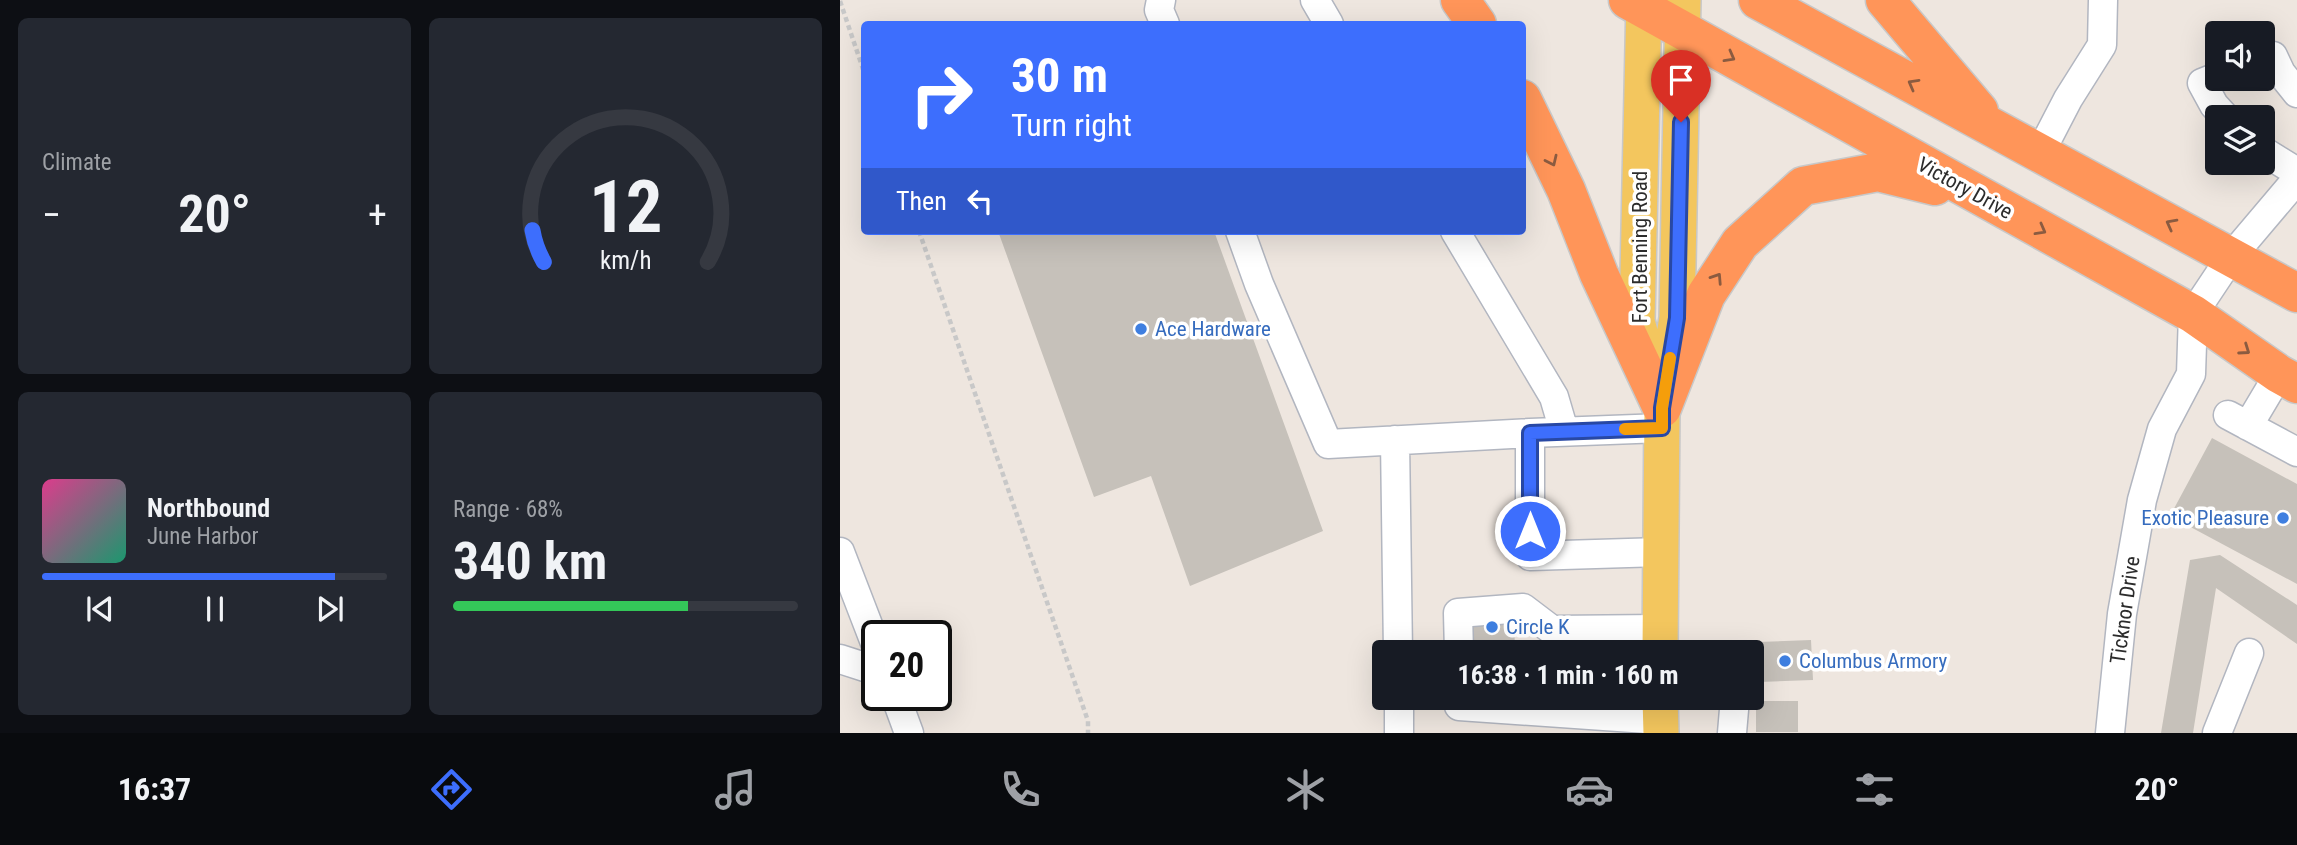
<!DOCTYPE html>
<meta charset="utf-8">
<style>
body{margin:0;font-family:"Roboto Condensed",sans-serif;background:#242831;color:#f1f3f6;height:100vh;display:flex;flex-direction:column;font-size:26px;white-space:nowrap}
*{box-sizing:border-box;margin:0}
p{font-size:23px;color:#9ea1a6}
.icon{flex:none;width:38px;height:38px;fill:none;stroke:currentColor;stroke-width:2;stroke-linecap:round;stroke-linejoin:round}
.map{position:relative;flex:1;overflow:hidden}
.details{display:flex;flex-direction:column;gap:18px;padding:18px;background:#0d0f14;width:840px}
.details>*{flex:none}
.hud{position:absolute;left:21px;top:21px;width:665px;height:214px;border-radius:7px;box-shadow:0 7px 28px #0002;background:#3d6efd;color:#fff;overflow:hidden}
.controls{position:absolute;left:1365px;top:21px;display:grid;gap:14px}
.controls a{display:grid;place-items:center;width:70px;height:70px;border-radius:7px;background:#171b24;box-shadow:0 7px 28px #0002;font-size:35px}
.speed{position:absolute;left:21px;top:620px;display:flex;gap:14px;font-size:35px;font-weight:700;text-align:center}
.speed>*{display:grid;place-content:center;width:91px;height:91px;border-radius:50%;background:#171b24;box-shadow:0 7px 28px #0002;line-height:1}
.speed .limit{border:4px solid #111;border-radius:10px;background:#fff;color:#111}
.pin{position:absolute;display:grid;place-items:center;width:60px;height:60px;color:#fff;margin:-72px -30px;border-radius:50% 50% 50% 0;rotate:-45deg;box-shadow:0 0 7px #0007}
.pin .icon{rotate:45deg}
.me{position:absolute;width:77px;margin:-38px;rotate:0deg;stroke-linejoin:round;filter:drop-shadow(0 0 5px #0008)}
.turn{display:flex;align-items:center;gap:24px;height:147px;padding:0 35px;font-size:32px}
.turn .icon{width:91px;height:91px;stroke-width:2.5}
.turn b{display:block;font-size:49px;line-height:60px}
.then{display:flex;align-items:center;height:66px;padding:0 35px;background:#0003;gap:14px;font-size:26px}
.big{font-size:52px;font-weight:700;line-height:1.1}
.details .tile{flex:1;display:flex;flex-direction:column;justify-content:center;gap:10px;min-width:0;padding:0 24px;border-radius:10px;background:#242831}
.details .dial{align-items:center;gap:0}
.dial svg{height:182px;overflow:visible;fill:none;stroke:#363941;stroke-width:7;stroke-linecap:round;text-anchor:middle}
.dial text{fill:#f1f3f6;stroke:none}
.song{display:flex;align-items:center;gap:21px}
.cover{width:84px;height:84px;border-radius:10px;background:linear-gradient(135deg,hsl(330 70% 55%),hsl(160 70% 35%))}
.played{height:7px;border-radius:4px;background:linear-gradient(90deg,#3d6efd 85%,#363941 85%)}
.keys{display:flex;justify-content:space-around;direction:ltr}
.heat{display:flex;justify-content:space-between;align-items:center;font-size:38px;direction:ltr}
.charge{height:10px;border-radius:5px;background:linear-gradient(90deg,#34c759 68%,#363941 0)}
.details .tiles{flex:1;display:grid;gap:18px;grid-template-columns:repeat(2,1fr)}
.trip{position:absolute;left:532px;top:640px;width:392px;height:70px;border-radius:7px;background:#171b24;box-shadow:0 7px 28px #0002;font-weight:700;line-height:70px;text-align:center}
.tabs{display:flex;height:112px;justify-content:space-around;align-items:center;background:#090b0e;color:#9ea1a6}
.tabs .icon{width:49px;height:49px}
.tabs .active{color:#3d6efd}
.tabs b{font-size:32px;color:#f1f3f6}
main{display:flex;flex:1;min-height:0}
.map>svg:first-child{display:block}
.building{fill:#c6c1ba}
.lines{fill:none;stroke-linecap:round;stroke-linejoin:round}
.minor-casing{stroke:#b2b6c0;stroke-width:31}
.major-casing{stroke:#c8c8c8;stroke-width:38}
.highway-casing{stroke:#c8c8c8;stroke-width:41}
.path{stroke:#c8c8c8;stroke-width:4.5;stroke-dasharray:5 3.5;stroke-linecap:butt}
.minor{stroke:#fff;stroke-width:28}
.major{stroke:#f3c65e;stroke-width:35}
.highway{stroke:#ff9559;stroke-width:38}
.oneway{stroke:#8b5b40}
.route-casing{stroke:#2848a4;stroke-width:18}
.route{stroke:#3d6efd;stroke-width:12}
.slow{stroke:#f59e0b;stroke-width:12}
.shop-dot{fill:#3f7fe0;stroke:#fff;stroke-width:2.5}
.labels{text-anchor:middle;dominant-baseline:central;stroke-width:7;stroke-linejoin:round;paint-order:stroke}
.street-label{font-size:21px;fill:#2c2c2c;stroke:#fff}
.shop-label{font-size:21px;fill:#366cbe;stroke:#fff;text-anchor:start}
</style>
<main>
<section class="details">
<div class="tiles">
<div class="tile"><p>Climate</p>
<div class="heat"><a>−</a><b class="big">20°</b><a>+</a></div>
</div>
<div class="tile dial"><svg viewBox="0 0 100 80">
<path d="M14 69A42 42 0 1 1 86 69"/>
<path d="M14 69A42 42 0 0 1 9 55" stroke="#3d6efd"/>
<text x="50" y="56" font-size="32" font-weight="700">12</text>
<text x="50" y="72" font-size="11">km/h</text>
</svg></div>
<div class="tile">
<div class="song"><i class="cover"></i><div><b>Northbound</b><p>June Harbor</p></div></div>
<div class="played"></div>
<div class="keys"><svg class="icon" aria-label="previous" viewBox="0 0 24 24"><path d="M18 5L8 12l10 7zM5 5v14"/></svg><svg class="icon" aria-label="pause" viewBox="0 0 24 24"><path d="M8 5v14M16 5v14"/></svg><svg class="icon" aria-label="next" viewBox="0 0 24 24"><path d="M6 5l10 7-10 7zM19 5v14"/></svg></div>
</div>
<div class="tile"><p>Range · 68%</p><b class="big">340 km</b><div class="charge"></div></div>
</div>
</section>
<div class="map">
<svg width="1457" height="733" viewBox="0 0 1457 733">
<rect width="100%" height="100%" fill="#eee6df"/>
<!-- building -->
<path class="building" d="M158,231H374L483,531L350,586L311,476L254,497Z
M1372,438L1457,484V584L1330,516Z
M1380,555L1457,605V644L1376,588L1353,733H1321L1350,560Z
M674,613L675,653H640V641L630,643V614Z
M971,640L973,680L919,682L918,642Z
M916,701H958V732H916Z"/>
<g class="lines">
<defs>
<path id="minor" d="M321,0L319,10L325,24
M475,0L489,24
M1423,60L1433,56L1441,73L1457,93
M1377,77L1362,83L1374,105L1385,117
M1423,151L1457,172
M1200,153L1228,99L1262,45L1263,0
M400,231L419,284L488,444L690,433
M615,231L714,397L724,431
M1388,415L1457,452
M1408,426L1439,374
M555,440L558,653
M0,552L37,648
M821,552L690,556V433L822,428
M619,653L618,613L683,608L712,630L820,629
M0,659L37,671
M55,695L69,733
M559,698V733
M619,698V706L821,720
M892,733L895,698
M1270,733L1282,614L1302,500L1322,429L1351,374L1353,314L1391,257L1457,179
M1377,733L1409,653"/>
<path id="major" d="M804,0L797,321L806,354
M820,653L822,408L837,318L843,0
M820,698L821,733"/>
<path id="highway" d="M620,0L637,24
M788,0L1353,314L1439,374L1457,384
M918,0L1457,293
M1045,0L1139,111
M682,99L726,190L759,274L822,408
M822,408L866,295L900,243L963,186L1038,172L1095,186"/>
</defs>
<!-- minor casing -->
<use href="#minor" class="minor-casing"/>
<!-- major casing -->
<use href="#major" class="major-casing"/>
<!-- highway casing -->
<use href="#highway" class="highway-casing"/>
<!-- path -->
<path class="path" d="M0,1L24,72
M79,231L248,721V733"/>
<!-- minor -->
<use href="#minor" class="minor"/>
<!-- major -->
<use href="#major" class="major"/>
<!-- highway -->
<use href="#highway" class="highway"/>
</g>
<!-- one-way arrows -->
<defs><path id="oneway-chevron" d="M-2-3.5L2.5 0L-2 3.5" fill="none" stroke-width="1.6" stroke-linecap="round" stroke-linejoin="round" transform="scale(1.75)"/></defs>
<g class="oneway">
<use href="#oneway-chevron" transform="translate(890 57) rotate(29)"/>
<use href="#oneway-chevron" transform="translate(1073 84) rotate(-151)"/>
<use href="#oneway-chevron" transform="translate(712 161) rotate(65)"/>
<use href="#oneway-chevron" transform="translate(1331 224) rotate(-152)"/>
<use href="#oneway-chevron" transform="translate(1201 230) rotate(29)"/>
<use href="#oneway-chevron" transform="translate(877 278) rotate(-57)"/>
<use href="#oneway-chevron" transform="translate(1405 350) rotate(35)"/>
</g>
<g class="lines">
<defs>
<path id="route" d="M690,531V433L822,428V408L837,318L841,122"/>
</defs>
<!-- route casing -->
<use href="#route" class="route-casing"/>
<!-- route -->
<use href="#route" class="route"/>
<!-- slow -->
<path class="slow" d="M785,429L822,428V408L830,358"/>
</g>
<!-- markers -->
<g class="shop-dot">
<circle cx="301" cy="329" r="7"/>
<circle cx="1443" cy="518" r="7"/>
<circle cx="652" cy="627" r="7"/>
<circle cx="945" cy="661" r="7"/>
</g>
<g class="labels">
<!-- street labels -->
<g class="street-label">
<text transform="translate(1125 188) rotate(29)">Victory Drive</text>
<text transform="translate(800 247) rotate(-90)">Fort Benning Road</text>
<text transform="translate(1285 610) rotate(-82)">Ticknor Drive</text>
</g>
<!-- shop labels -->
<g class="shop-label">
<text x="315" y="329">Ace Hardware</text>
<text x="1429" y="518" text-anchor="end">Exotic Pleasure</text>
<text x="666" y="627">Circle K</text>
<text x="959" y="661">Columbus Armory</text>
</g>
</g>
</svg>
<div class="controls">
<a><svg class="icon" aria-label="sound" viewBox="0 0 24 24"><path d="M4 9h4l5-4v14l-5-4H4zM17 9q2 3 0 6"/></svg></a>
<a><svg class="icon" aria-label="layers" viewBox="0 0 24 24"><path d="M12 4l9 5-9 5-9-5zM3 14l9 5 9-5"/></svg></a>
</div>
<div class="speed"><div class="limit">20</div></div>
<div class="pin" style="left:841px;top:122px;background:#d93025"><svg class="icon" aria-label="arrive" viewBox="0 0 24 24"><path d="M6 21V4h12l-3 4 3 4H6"/></svg></div>
<svg class="me" style="left:690px;top:531px" viewBox="-20 -20 40 40"><circle r="17" fill="#3d6efd" stroke="#fff" stroke-width="3"/><path d="M0-11L8 9 0 5-8 9z" fill="#fff"/></svg>
<div class="trip">16:38 · 1 min · 160 m</div>
<div class="hud">
<div class="turn"><svg class="icon" aria-label="right" viewBox="0 0 24 24"><path d="M7 20v-9h11M14 6l5 5-5 5"/></svg><div><b>30 m</b>Turn right</div></div>
<div class="then">Then<svg class="icon" aria-label="left" viewBox="0 0 24 24"><path d="M17 20v-9H6M10 6l-5 5 5 5"/></svg></div>
</div>
</div>
</main>
<nav class="tabs">
<b>16:37</b>
<svg class="icon active" aria-label="directions" viewBox="0 0 24 24"><path d="M12 3l9 9-9 9-9-9zM9 14v-3h6M13 9l2 2-2 2"/></svg>
<svg class="icon" aria-label="music" viewBox="0 0 24 24"><path d="M9 18V5l10-2v13"/><circle cx="6" cy="18" r="3"/><circle cx="16" cy="16" r="3"/></svg>
<svg class="icon" aria-label="phone" viewBox="0 0 24 24"><path d="M5 4h4l2 5-3 2q2 4 5 5l2-3 5 2v4C11 20 4 13 5 4z"/></svg>
<svg class="icon" aria-label="climate" viewBox="0 0 24 24"><path d="M12 3v18M4 7l16 10M4 17L20 7"/></svg>
<svg class="icon" aria-label="car" viewBox="0 0 24 24"><path d="M5 17H2v-5l4-1 3-4h7l3 4 3 1v5h-3M9 17h6M6 11h13"/><circle cx="7" cy="17" r="2"/><circle cx="17" cy="17" r="2"/></svg>
<svg class="icon" aria-label="filters" viewBox="0 0 24 24"><path d="M4 7h16M4 17h16"/><circle cx="9" cy="7" r="2"/><circle cx="15" cy="17" r="2"/></svg>
<b>20°</b>
</nav>
